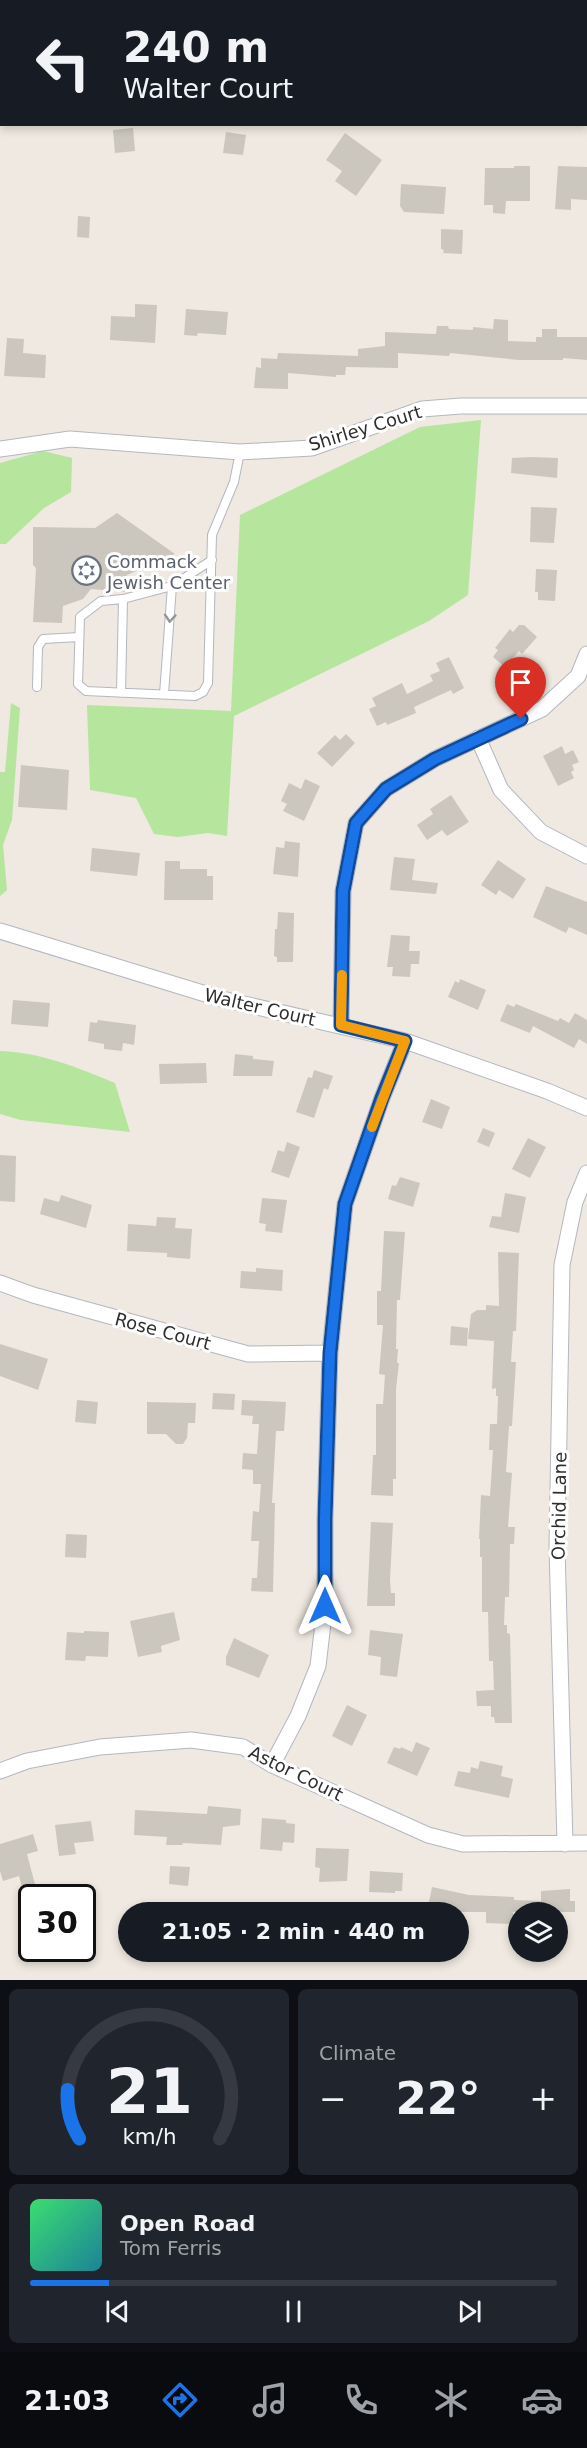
<!DOCTYPE html>
<meta charset="utf-8">
<style>
body{margin:0;font-family:"DejaVu Sans",sans-serif;background:#20242c;color:#f1f3f6;height:100vh;display:flex;flex-direction:column;font-size:22px;white-space:nowrap}
*{box-sizing:border-box;margin:0}
p{font-size:20px;color:#9ea1a6}
.icon{flex:none;width:33px;height:33px;fill:none;stroke:currentColor;stroke-width:2;stroke-linecap:round;stroke-linejoin:round}
.map{position:relative;height:1980px;overflow:hidden}
.drawer{display:flex;flex-direction:column;gap:9px;padding:9px;background:#0d0f14;flex:1}
.drawer>*{flex:none}
.top-card{position:absolute;left:0px;top:0px;width:588px;height:126px;box-shadow:0 3px 9px #0003;background:#171b24;color:#f1f3f6;overflow:hidden}
.controls{position:absolute;left:508px;top:1902px;display:grid;gap:12px}
.controls a{display:grid;place-items:center;width:60px;height:60px;border-radius:50%;background:#171b24;box-shadow:0 3px 9px #0003;font-size:30px}
.speed{position:absolute;left:18px;top:1884px;display:flex;gap:12px;font-size:30px;font-weight:700;text-align:center}
.speed>*{display:grid;place-content:center;width:78px;height:78px;border-radius:50%;background:#171b24;box-shadow:0 3px 9px #0003;line-height:1}
.speed .limit{border:3px solid #111;border-radius:9px;background:#fff;color:#111}
.pin{position:absolute;display:grid;place-items:center;width:51px;height:51px;color:#fff;margin:-62px -26px;border-radius:50% 50% 50% 0;rotate:-45deg;box-shadow:0 0 6px #0007}
.pin .icon{rotate:45deg}
.me{position:absolute;width:66px;margin:-33px;rotate:0deg;stroke-linejoin:round;filter:drop-shadow(0 0 4px #0008)}
.turn{display:flex;align-items:center;gap:21px;height:126px;padding:0 24px;font-size:27px}
.turn .icon{width:78px;height:78px;stroke-width:2.5}
.turn b{display:block;font-size:42px;line-height:51px}
.big{font-size:45px;font-weight:700;line-height:1.1}
.drawer .card{flex:1;display:flex;flex-direction:column;justify-content:center;gap:9px;min-width:0;padding:0 21px;border-radius:9px;background:#20242c}
.drawer .dial{align-items:center;gap:0}
.dial svg{height:156px;overflow:visible;fill:none;stroke:#363941;stroke-width:7;stroke-linecap:round;text-anchor:middle}
.dial text{fill:#f1f3f6;stroke:none}
.song{display:flex;align-items:center;gap:18px}
.cover{width:72px;height:72px;border-radius:9px;background:linear-gradient(135deg,hsl(140 70% 55%),hsl(190 70% 35%))}
.played{height:6px;border-radius:3px;background:linear-gradient(90deg,#1a73e8 15%,#363941 15%)}
.keys{display:flex;justify-content:space-around;direction:ltr}
.heat{display:flex;justify-content:space-between;align-items:center;font-size:33px;direction:ltr}
.drawer .tiles{flex:1;display:grid;gap:9px;grid-template-columns:1fr 1fr}
.card:last-child{grid-column:span 2}
.trip{position:absolute;left:118px;top:1902px;width:351px;height:60px;border-radius:30px;background:#171b24;box-shadow:0 3px 9px #0003;font-weight:700;line-height:60px;text-align:center}
.tab-bar{display:flex;height:96px;justify-content:space-around;align-items:center;background:#090b0e;color:#9ea1a6}
.tab-bar .icon{width:42px;height:42px}
.tab-bar .current{color:#1a73e8}
.tab-bar b{font-size:27px;color:#f1f3f6}
.map>svg:first-child{display:block}
.green{fill:#b6e59e}
.building{fill:#cbc7bf}
.lines{fill:none;stroke-linecap:round;stroke-linejoin:round}
.service-casing{stroke:#b4b7c1;stroke-width:10}
.minor-casing{stroke:#b4b7c1;stroke-width:17}
.service{stroke:#fff;stroke-width:8}
.minor{stroke:#fff;stroke-width:15}
.oneway{stroke:#969696}
.route-casing{stroke:#114b97;stroke-width:15}
.route{stroke:#1a73e8;stroke-width:10}
.slow{stroke:#f59e0b;stroke-width:10}
.labels{text-anchor:middle;dominant-baseline:central;stroke-width:6;stroke-linejoin:round;paint-order:stroke}
.street-label{font-size:18px;fill:#2e2e2e;stroke:#fff}
.worship-label{font-size:18px;fill:#5b616d;stroke:#fff;text-anchor:start}
</style>
<div class="map">
<svg width="587" height="1980" viewBox="0 0 587 1980">
<rect width="100%" height="100%" fill="#efe9e1"/>
<!-- green -->
<path class="green" d="M481,420L468,595L429,621L234,716L227,836L208,833L178,837L154,834L136,798L90,790L87,705L231,711L240,515L420,427Z
M43,451L72,458L71,492L44,508L6,544H0V463Z
M11,703L20,708L12,820L3,845L7,890L0,896V772H5Z
M0,1051C43,1053 76,1067 115,1083L130,1132L21,1120L0,1114Z"/>
<!-- building -->
<path class="building" d="M133,128L135,151L115,153L113,130Z
M226,132L246,135L243,155L223,153Z
M345,133L382,160L356,196L335,181L342,171L326,160Z
M514,166H530V201H506L505,214L493,213V205H484L485,168H514Z
M558,166L587,167V200L571,199V210L555,209Z
M401,184L446,187L444,214L404,212L400,206Z
M78,216L90,217L89,238L77,237Z
M441,229L463,230L462,254L443,253L444,250L441,249Z
M135,304L157,305L155,343L110,340L111,316L135,317Z
M186,309L228,312L226,335L198,333L197,336L184,335Z
M494,319L508,320V341L536,342V337H542V329H557V337H587V360L563,358V360H519L450,353L449,356L398,353V368L346,367L345,375H336V377L288,373V389L254,388L256,367L261,368V358L277,359L278,353L358,356V349L385,346V332L436,334L437,326H448L449,329L473,330V327L493,329Z
M7,338L24,339L23,353L46,355L45,378L4,376Z
M533,457L558,458L557,478L511,473L512,458Z
M531,507L557,508L554,543L530,542Z
M117,513L175,554L127,575L125,592L91,589L83,599L63,606L62,623L33,622L36,568L33,565V527L95,528Z
M536,569L557,570L555,601L538,600V592H535Z
M519,625H524L537,637L522,654L519,651L505,667L493,657L498,650L495,648L510,629L513,632Z
M449,657L464,688L453,694L451,690L414,707L416,713L387,725L386,722L377,726L369,709L376,706L372,698L402,683L407,694L433,681L430,675L440,671L436,663Z
M346,734L355,743L332,767L317,753L335,735L340,740Z
M562,746L565,754L573,750L579,762L572,765L574,770L571,772L574,778L558,786L543,756Z
M21,765L69,770L67,810L18,807Z
M305,779L320,786L304,821L283,811L287,804L281,801L289,783L301,789Z
M451,795L469,822L447,836L442,830L427,840L417,825L433,814L430,809Z
M285,841L300,843L298,877L273,874L276,847L284,848Z
M92,848L140,853L137,876L90,871Z
M394,857L415,859L412,880L438,883L436,894L390,890Z
M498,860L526,879L513,899L499,890L496,895L481,885Z
M165,861H180V869H207V876H213V900H164Z
M546,886L587,902V935L569,927L566,933L533,917Z
M278,912L294,913L293,962H277V957L274,956L275,929H277Z
M391,935L410,936L409,951H420L419,964H411L410,977L392,976L393,967H387Z
M460,979L486,990L478,1010L448,997L455,981L459,983Z
M13,1000L50,1003L48,1027L11,1024Z
M507,1004L514,1007L516,1004L558,1021L560,1018L569,1023L575,1013L587,1020V1044L579,1039L574,1048L533,1026L530,1033L500,1021Z
M98,1020L136,1025L134,1045L123,1043L122,1051L104,1049V1044L88,1041L90,1022L97,1023Z
M235,1054L253,1056V1059L274,1061L272,1076H233Z
M206,1063L207,1083L160,1084L159,1064Z
M314,1070L333,1076L328,1090L324,1088L314,1118L296,1112L308,1077L312,1078Z
M431,1099L450,1107L442,1129L422,1122Z
M483,1128L495,1133L489,1147L477,1142Z
M528,1138L546,1147L530,1178L512,1169Z
M287,1142L300,1147L289,1178L271,1172L278,1150L284,1152Z
M0,1155L16,1156L15,1202L0,1201Z
M400,1177L420,1183L413,1207L388,1199L392,1185L396,1186Z
M505,1193L526,1197L519,1233L489,1227L492,1216L501,1217Z
M61,1195L92,1205L86,1228L40,1214L44,1198L59,1202Z
M262,1198L287,1200L282,1233L265,1231L266,1224L259,1223Z
M157,1217L176,1218L175,1228L192,1229L190,1259L167,1257V1253L127,1251L128,1224L156,1226Z
M384,1231L405,1232L400,1300H397L396,1349H398L397,1363H399L396,1389V1479H393V1496L371,1495L373,1455H376V1404H383L385,1375L379,1374L383,1325H377V1291H381Z
M498,1252L519,1253L516,1331H513L511,1362H516L512,1426H509L506,1472L512,1473L508,1527H515L514,1544H510L509,1597H505L504,1625H507V1633L510,1634L512,1723H495L494,1717H491V1706H477L476,1691L494,1690L493,1661H489L488,1612H482V1557H480V1539H479L481,1495L490,1496L493,1450H489L490,1424H497L498,1396H496V1388L492,1389L494,1341L468,1339L471,1314L477,1310H486V1305L499,1306Z
M256,1268L283,1270L282,1291L240,1288L241,1271L256,1272Z
M451,1326L468,1328L467,1346L450,1345Z
M0,1344L48,1359L38,1390L0,1376Z
M213,1393L235,1394L234,1410L212,1409Z
M77,1400L98,1402L96,1424L75,1422Z
M242,1400L286,1402L284,1431H276L272,1503H275L273,1592L251,1591L252,1578H257L259,1541H251L253,1511L259,1512L261,1484H253V1470L242,1469L243,1453L257,1454L259,1424H252L253,1416L241,1415Z
M147,1402L196,1403L195,1423H188L187,1438L183,1444H176L166,1434H147Z
M371,1522L393,1523L390,1580L391,1593H395V1606H367Z
M66,1534L87,1535L86,1558L65,1557Z
M174,1612L180,1640L161,1646L162,1652L138,1657L130,1621Z
M370,1630L403,1634L397,1677L380,1675L381,1657L368,1655Z
M84,1631L109,1632L108,1657L86,1656L85,1661L65,1660L67,1632L84,1633Z
M234,1638L269,1655L259,1678L226,1665V1657Z
M347,1705L367,1715L352,1746L332,1736Z
M416,1742L430,1748L417,1776L387,1763L394,1747L400,1749L401,1747L412,1752Z
M480,1761L503,1766L501,1776L513,1779L509,1798L454,1786L458,1771L470,1773L471,1767L478,1769Z
M208,1806L241,1809L240,1825L223,1827L221,1845L183,1843L182,1845H166L167,1837L134,1835L135,1810L207,1814Z
M262,1818L286,1820V1823L295,1824L294,1843L283,1842L282,1851L260,1849Z
M91,1821L94,1841L74,1843L76,1854L59,1856L55,1825Z
M33,1834L38,1851L27,1854L36,1888L23,1891L19,1876L3,1881L0,1871V1844Z
M316,1848L349,1849L347,1881L319,1882L320,1868L315,1867Z
M170,1866L190,1867L188,1886L169,1884Z
M370,1871L403,1873L402,1891H395V1893L369,1892Z
M432,1887L469,1895L514,1897V1900L541,1901V1891L570,1889V1901H575V1912H513V1924L486,1923V1912H454L428,1907Z"/>
<g class="lines">
<defs>
<path id="service" d="M123,599L172,586
M37,687L38,647L43,639L79,637
M121,693L123,599L101,601L80,617L78,684L86,691L195,696L203,692L208,683L212,535L234,482L240,452
M164,694L172,586L212,560"/>
<path id="minor" d="M384,2V0
M586,116H587
M0,449L70,439L240,452L312,448L422,409L461,406H587
M478,738L501,790L541,832L587,856
M0,931L222,999L405,1041L547,1091L587,1108
M341,1025L343,891L356,823L386,789L435,759L542,709L578,676L587,654
M0,1283L33,1295L248,1354L330,1353
M272,1765L298,1716L318,1666L325,1606V1519L330,1353L345,1204L382,1098L405,1041
M0,1771L27,1761L100,1747L191,1740L243,1747L272,1765L368,1808L428,1835L463,1844L587,1843
M565,1844L557,1547L562,1265L575,1202L587,1173"/>
</defs>
<!-- service casing -->
<use href="#service" class="service-casing"/>
<!-- minor casing -->
<use href="#minor" class="minor-casing"/>
<!-- service -->
<use href="#service" class="service"/>
<!-- minor -->
<use href="#minor" class="minor"/>
</g>
<!-- one-way arrows -->
<defs><path id="oneway-chevron" d="M-2-3.5L2.5 0L-2 3.5" fill="none" stroke-width="1.6" stroke-linecap="round" stroke-linejoin="round" transform="scale(1.5)"/></defs>
<use class="oneway" href="#oneway-chevron" transform="translate(170 618) rotate(94)"/>
<g class="lines">
<defs>
<path id="route" d="M325,1606V1519L330,1353L345,1204L382,1098L405,1041L341,1025L343,891L356,823L386,789L435,759L521,719"/>
</defs>
<!-- route casing -->
<use href="#route" class="route-casing"/>
<!-- route -->
<use href="#route" class="route"/>
<!-- slow -->
<path class="slow" d="M342,975L341,1025L405,1041L372,1127"/>
</g>
<!-- icons -->
<defs>
<symbol id="synagogue-ring" viewBox="-11 -11 22 22"><circle r="9.5" fill="#fff" stroke="#6b7280" stroke-width="1.5"/><path d="M0-6.5L5.6 3.2H-5.6ZM0 6.5L5.6-3.2H-5.6Z" fill="#6b7280"/></symbol>
</defs>
<g fill-rule="evenodd">
<use href="#synagogue-ring" x="70" y="554" width="33" height="33"/>
</g>
<g class="labels">
<!-- street labels -->
<g class="street-label">
<text transform="translate(365 428) rotate(-17)">Shirley Court</text>
<text transform="translate(260 1007) rotate(13)">Walter Court</text>
<text transform="translate(163 1331) rotate(15)">Rose Court</text>
<text transform="translate(559 1506) rotate(-89)">Orchid Lane</text>
<text transform="translate(296 1773) rotate(26)">Astor Court</text>
</g>
<!-- worship labels -->
<g class="worship-label">
<text x="107" y="561">Commack<tspan x="107" dy="21">Jewish Center</tspan></text>
</g>
</g>
</svg>
<div class="controls">
<a><svg class="icon" aria-label="layers" viewBox="0 0 24 24"><path d="M12 4l9 5-9 5-9-5zM3 14l9 5 9-5"/></svg></a>
</div>
<div class="speed"><div class="limit">30</div></div>
<div class="pin" style="left:521px;top:719px;background:#d93025"><svg class="icon" aria-label="arrive" viewBox="0 0 24 24"><path d="M6 21V4h12l-3 4 3 4H6"/></svg></div>
<svg class="me" style="left:325px;top:1606px" viewBox="-20 -20 40 40"><path d="M0-17L14 15 0 8-14 15z" fill="#1a73e8" stroke="#fff" stroke-width="4"/></svg>
<div class="trip">21:05 · 2 min · 440 m</div>
<div class="top-card">
<div class="turn"><svg class="icon" aria-label="left" viewBox="0 0 24 24"><path d="M17 20v-9H6M10 6l-5 5 5 5"/></svg><div><b>240 m</b>Walter Court</div></div>
</div>
</div>
<section class="drawer">
<div class="tiles">
<div class="card dial"><svg viewBox="0 0 100 80">
<path d="M14 69A42 42 0 1 1 86 69"/>
<path d="M14 69A42 42 0 0 1 8 44" stroke="#1a73e8"/>
<text x="50" y="56" font-size="32" font-weight="700">21</text>
<text x="50" y="72" font-size="11">km/h</text>
</svg></div>
<div class="card"><p>Climate</p>
<div class="heat"><a>−</a><b class="big">22°</b><a>+</a></div>
</div>
<div class="card">
<div class="song"><i class="cover"></i><div><b>Open Road</b><p>Tom Ferris</p></div></div>
<div class="played"></div>
<div class="keys"><svg class="icon" aria-label="previous" viewBox="0 0 24 24"><path d="M18 5L8 12l10 7zM5 5v14"/></svg><svg class="icon" aria-label="pause" viewBox="0 0 24 24"><path d="M8 5v14M16 5v14"/></svg><svg class="icon" aria-label="next" viewBox="0 0 24 24"><path d="M6 5l10 7-10 7zM19 5v14"/></svg></div>
</div>
</div>
</section>
<nav class="tab-bar">
<b>21:03</b>
<svg class="icon current" aria-label="directions" viewBox="0 0 24 24"><path d="M12 3l9 9-9 9-9-9zM9 14v-3h6M13 9l2 2-2 2"/></svg>
<svg class="icon" aria-label="music" viewBox="0 0 24 24"><path d="M9 18V5l10-2v13"/><circle cx="6" cy="18" r="3"/><circle cx="16" cy="16" r="3"/></svg>
<svg class="icon" aria-label="phone" viewBox="0 0 24 24"><path d="M5 4h4l2 5-3 2q2 4 5 5l2-3 5 2v4C11 20 4 13 5 4z"/></svg>
<svg class="icon" aria-label="climate" viewBox="0 0 24 24"><path d="M12 3v18M4 7l16 10M4 17L20 7"/></svg>
<svg class="icon" aria-label="car" viewBox="0 0 24 24"><path d="M5 17H2v-5l4-1 3-4h7l3 4 3 1v5h-3M9 17h6M6 11h13"/><circle cx="7" cy="17" r="2"/><circle cx="17" cy="17" r="2"/></svg>
</nav>
